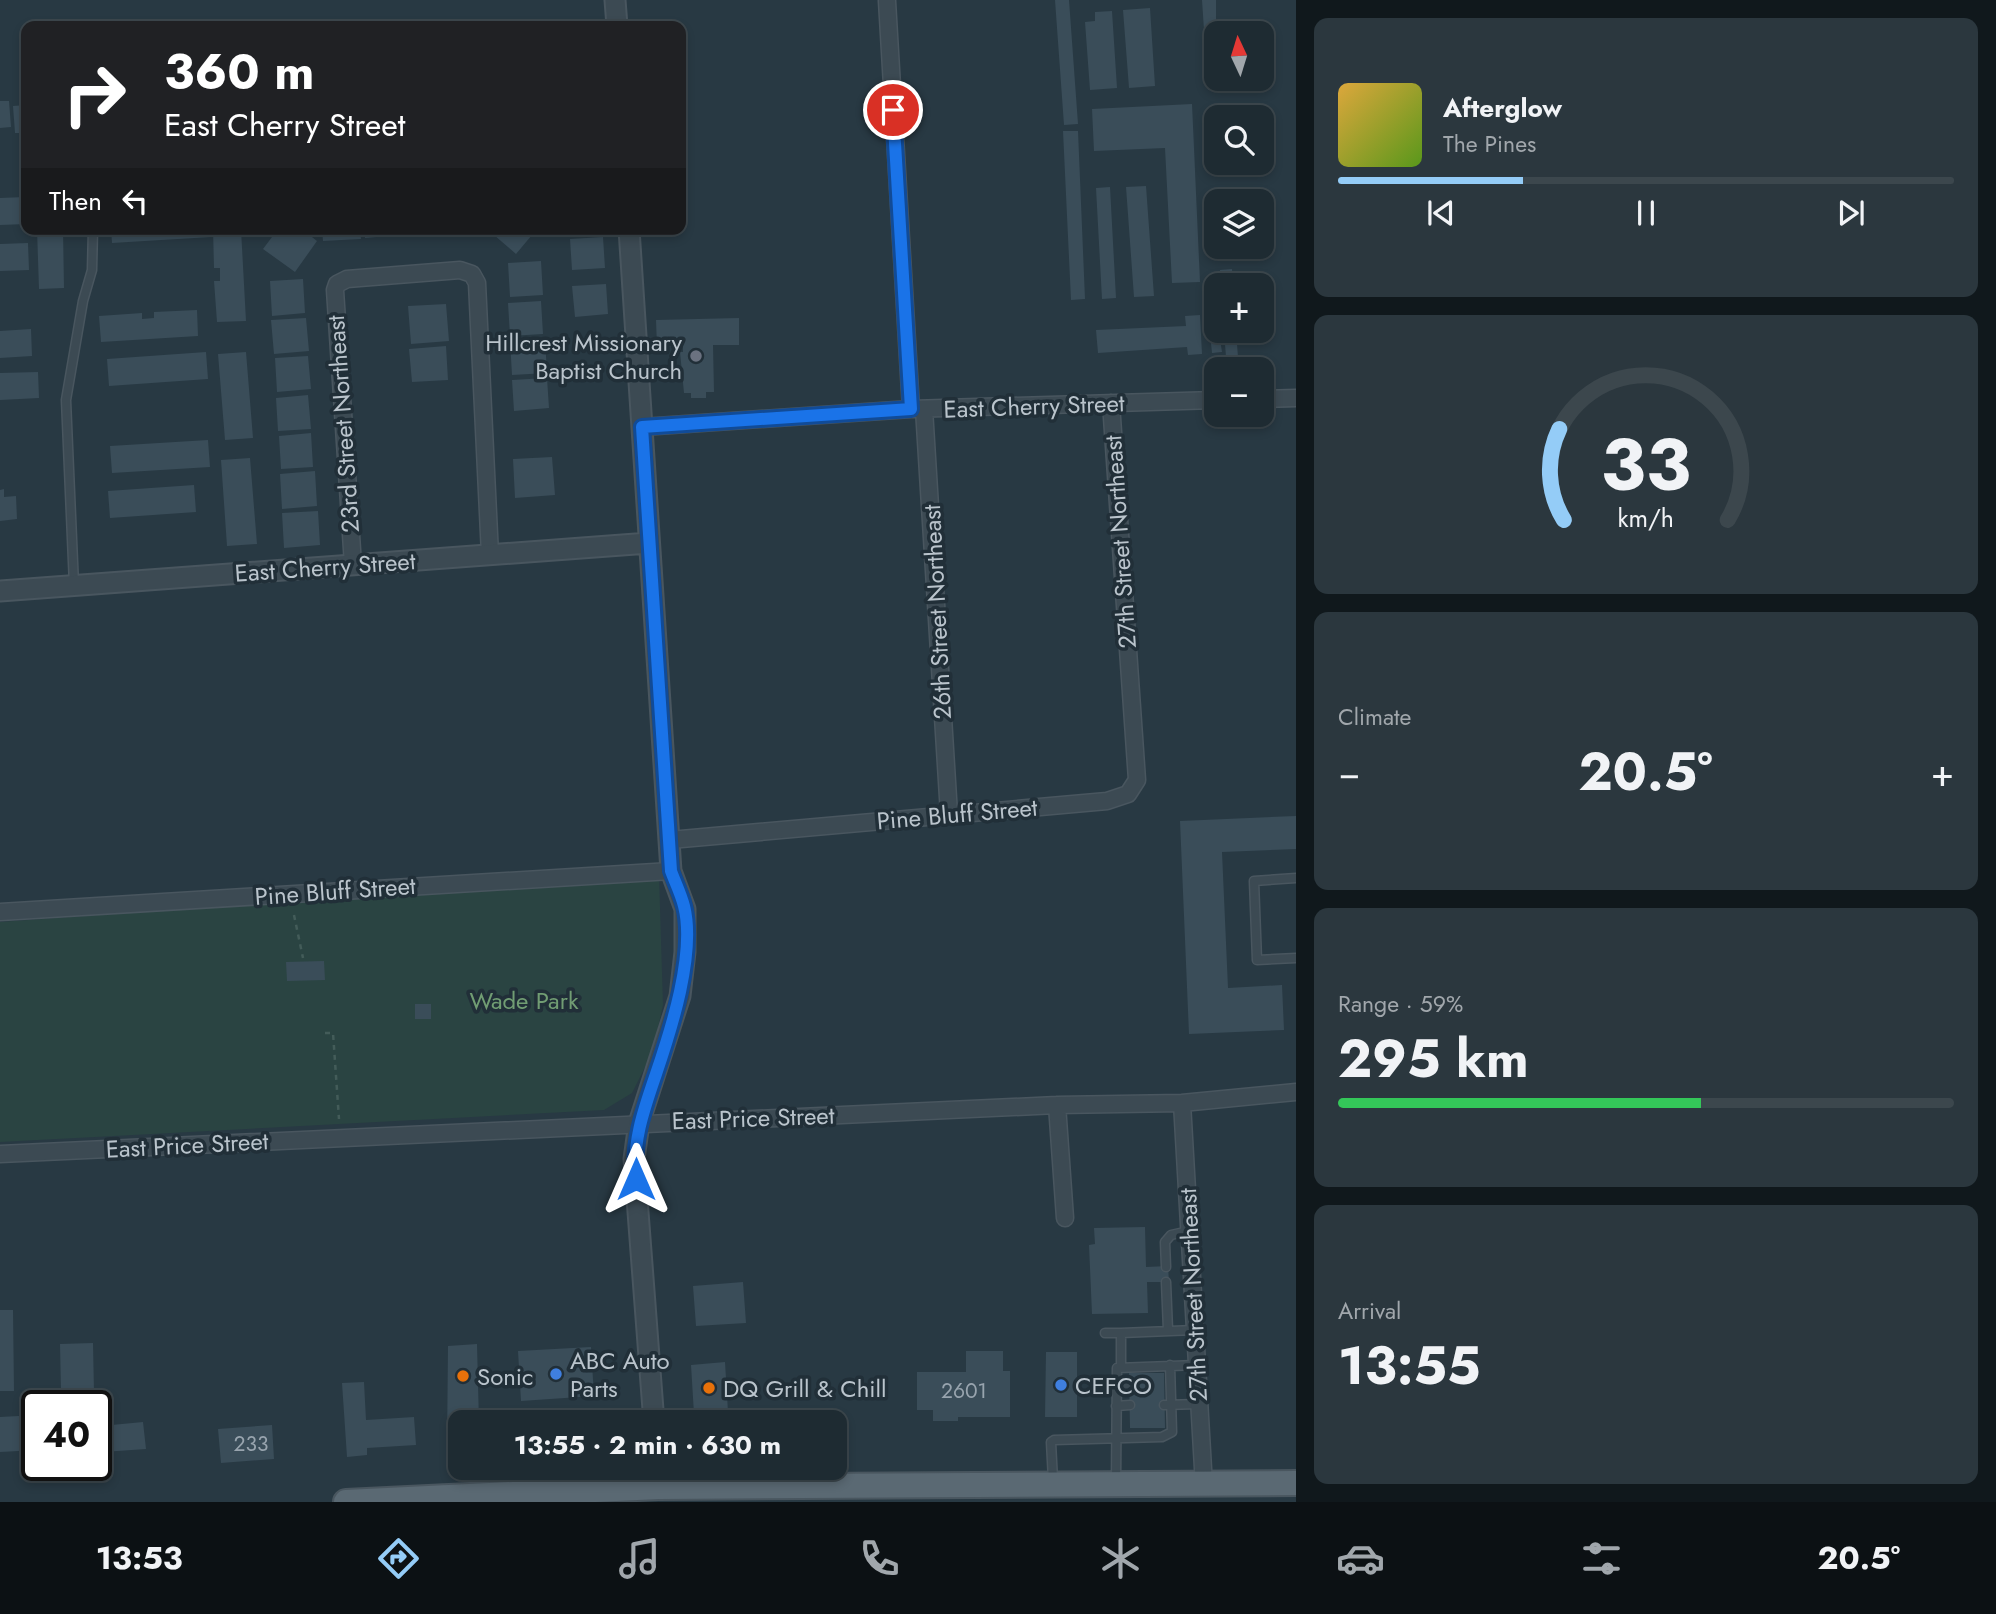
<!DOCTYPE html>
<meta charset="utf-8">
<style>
body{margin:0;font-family:Jost,sans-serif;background:#2b373e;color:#f1f3f6;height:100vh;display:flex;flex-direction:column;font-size:26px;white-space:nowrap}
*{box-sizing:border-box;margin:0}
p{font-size:23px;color:#a1a7ac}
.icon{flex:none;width:38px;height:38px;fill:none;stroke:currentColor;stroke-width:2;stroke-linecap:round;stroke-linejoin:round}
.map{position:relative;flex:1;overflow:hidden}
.details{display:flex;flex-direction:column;gap:18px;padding:18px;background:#10181c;width:700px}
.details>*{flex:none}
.hud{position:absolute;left:21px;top:21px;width:665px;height:214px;border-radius:14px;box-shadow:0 4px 10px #0003,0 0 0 2px #3c474d;background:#202124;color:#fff;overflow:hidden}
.needle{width:46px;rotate:356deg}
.controls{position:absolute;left:1204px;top:21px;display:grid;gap:14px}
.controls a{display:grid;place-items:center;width:70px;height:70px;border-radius:14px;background:#1e2b32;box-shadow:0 4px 10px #0003,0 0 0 2px #3c474d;font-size:35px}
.speed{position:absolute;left:21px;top:1390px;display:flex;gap:14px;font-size:35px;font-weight:700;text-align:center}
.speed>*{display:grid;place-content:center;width:91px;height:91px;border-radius:50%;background:#1e2b32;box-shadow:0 4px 10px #0003,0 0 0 2px #3c474d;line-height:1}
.speed .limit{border:4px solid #111;border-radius:10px;background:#fff;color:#111}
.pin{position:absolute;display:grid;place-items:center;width:60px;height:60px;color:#fff;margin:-30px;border:4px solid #fff;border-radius:50%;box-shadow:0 2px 7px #0007}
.me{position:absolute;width:77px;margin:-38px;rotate:0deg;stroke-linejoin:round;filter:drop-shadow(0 0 5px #0008)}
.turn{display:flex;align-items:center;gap:24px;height:147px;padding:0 28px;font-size:32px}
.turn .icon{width:91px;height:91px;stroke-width:2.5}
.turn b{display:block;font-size:49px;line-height:60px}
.then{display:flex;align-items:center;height:66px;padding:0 28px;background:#0003;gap:14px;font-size:26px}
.big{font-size:52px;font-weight:700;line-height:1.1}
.details .widget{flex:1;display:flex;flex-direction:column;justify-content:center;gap:10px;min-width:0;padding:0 24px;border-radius:14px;background:#2b373e}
.details .dial{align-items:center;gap:0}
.dial svg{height:182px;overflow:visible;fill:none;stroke:#3c474d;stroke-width:7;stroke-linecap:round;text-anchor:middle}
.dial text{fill:#f1f3f6;stroke:none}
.song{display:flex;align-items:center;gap:21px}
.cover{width:84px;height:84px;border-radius:10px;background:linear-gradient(135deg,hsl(40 70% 55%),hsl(90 70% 35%))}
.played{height:7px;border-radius:4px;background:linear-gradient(90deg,#94ccf7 30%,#3c474d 30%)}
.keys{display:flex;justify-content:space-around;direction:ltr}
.heat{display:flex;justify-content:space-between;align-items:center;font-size:38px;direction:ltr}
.charge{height:10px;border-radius:5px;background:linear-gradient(90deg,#34c759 59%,#3c474d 0)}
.trip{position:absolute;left:448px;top:1410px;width:399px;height:70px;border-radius:14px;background:#1e2b32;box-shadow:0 4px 10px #0003,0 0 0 2px #3c474d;font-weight:700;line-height:70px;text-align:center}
.dock{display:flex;height:112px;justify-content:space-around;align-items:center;background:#0c1114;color:#a1a7ac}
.dock .icon{width:49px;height:49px}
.dock .on{color:#94ccf7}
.dock b{font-size:32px;color:#f1f3f6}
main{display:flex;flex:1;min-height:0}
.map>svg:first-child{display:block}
.green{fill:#2a4442}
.building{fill:#3a4d59}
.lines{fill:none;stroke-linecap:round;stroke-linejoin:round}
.service-casing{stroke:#49565f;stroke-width:11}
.minor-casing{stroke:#49565f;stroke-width:19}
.tertiary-casing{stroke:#49565f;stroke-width:23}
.primary-casing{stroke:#49565f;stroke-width:28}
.path{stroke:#435c59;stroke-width:2.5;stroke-dasharray:5 5;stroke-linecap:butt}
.service{stroke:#3c4a53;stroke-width:8}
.minor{stroke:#3c4a53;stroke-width:16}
.tertiary{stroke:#3c4a53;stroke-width:19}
.primary{stroke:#5a6973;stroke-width:24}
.route-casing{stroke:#114b97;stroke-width:18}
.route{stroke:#1a73e8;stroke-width:12}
.worship-dot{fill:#6b7280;stroke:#212f38;stroke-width:2.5}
.shop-dot{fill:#3f7fe0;stroke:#212f38;stroke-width:2.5}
.food-dot{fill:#e8710a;stroke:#212f38;stroke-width:2.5}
.labels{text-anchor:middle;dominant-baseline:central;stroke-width:7;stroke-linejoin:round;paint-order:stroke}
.number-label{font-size:21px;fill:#98a4ae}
.poi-label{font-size:24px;fill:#bac4cc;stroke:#212f38;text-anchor:start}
.street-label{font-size:24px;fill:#bac4cc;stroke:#212f38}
.park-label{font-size:24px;fill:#719d73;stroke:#212f38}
</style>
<main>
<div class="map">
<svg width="1296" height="1502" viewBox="0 0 1296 1502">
<rect width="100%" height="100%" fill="#283943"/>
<!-- green -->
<path class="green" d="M659,875L663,1005L653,1051L632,1093L604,1110L0,1142V922Z"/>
<!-- building -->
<path class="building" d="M1055,0H1069L1078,124L1064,125Z
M1202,0H1216V79H1222V89L1208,90Z
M1150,8L1155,86L1129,88L1123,10Z
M1112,11L1117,88L1090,90L1085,22L1095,21V12Z
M0,101H9L11,127L0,128Z
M1192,104L1200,282L1172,283L1165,148L1094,151L1092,109Z
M26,105V133H15L13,106Z
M1063,131H1078L1085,299L1071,300Z
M1146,186L1154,296L1134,297L1126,187Z
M1110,187L1116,298L1102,299L1096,188Z
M25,197L26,224L0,225V198Z
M37,229H63L64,288L39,289Z
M111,229H211V237L112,243Z
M213,229H241L246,321L217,322L214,281H220V268H214Z
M278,229H302L317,241L295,272L263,249Z
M322,229H360L361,239L323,241Z
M365,229H400V235L365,238Z
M442,229H473V231L442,233Z
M487,229H537L516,254Z
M603,237L605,268L572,270L570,239Z
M28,243L29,270L0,271V244Z
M541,261L543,295L510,297L508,263Z
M1232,269L1233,285H1221L1220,270Z
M303,279L305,313L272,316L270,281Z
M606,284L608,314L575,317L572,286Z
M541,301L543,334L510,336L508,303Z
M446,304L449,341L411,344L408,306Z
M197,310L198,336L101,342L99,316L142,313V319L154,318V312Z
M1216,313L1222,352L1212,353L1208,314Z
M1200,315L1202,354L1188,355L1187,347L1098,353L1096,330L1186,326L1185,316Z
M306,318L309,351L274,354L271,320Z
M739,318V345H713L714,392H706V398H691V393H684L680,352H683V346L657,347L656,320Z
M31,329L32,356L0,358V331Z
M1224,331H1236L1238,357H1226Z
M545,339L547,373L512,375L510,341Z
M446,346L448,380L412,382L409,349Z
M206,352L208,379L109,386L107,359Z
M246,352L253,438L225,440L218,354Z
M308,356L311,389L277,392L275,358Z
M38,372L39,398L0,400V373Z
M547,378L549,408L514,411L512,380Z
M308,395L311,429L278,431L276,398Z
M311,433L313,467L281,469L279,436Z
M208,440L210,467L112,473L110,446Z
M552,457L555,495L515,498L513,459Z
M250,458L257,544L227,546L221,460Z
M315,471L317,506L282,509L280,474Z
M194,485L196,512L110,518L108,491Z
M4,489V497L16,496L17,519L0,521V490Z
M318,511L320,545L284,548L282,513Z
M1296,816V849L1222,852L1228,988L1282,985L1284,1030L1189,1034L1180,821Z
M324,961L325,980L287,981L286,962Z
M415,1004H431V1019H415Z
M1145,1227L1146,1267L1168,1266L1169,1282H1147L1148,1313L1092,1314L1089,1245L1095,1244L1094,1228Z
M743,1282L746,1323L696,1326L693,1286Z
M0,1310H13L14,1391H0Z
M93,1343L94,1392H61L60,1344Z
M477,1344L479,1423H467V1412H457L458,1445L447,1446L448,1346Z
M591,1347L594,1396L521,1401L518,1351Z
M966,1351H1003V1371H1010V1417H958V1421H933V1410H917V1372H966Z
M1046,1352H1077V1417H1045Z
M725,1362L728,1412L694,1414L691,1365Z
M1129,1373H1164L1165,1428H1130Z
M364,1382L366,1420L414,1417L416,1445L367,1448V1455L347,1457L342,1383Z
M37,1415V1450L0,1452V1417Z
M143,1422L146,1449L103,1452L101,1426Z
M272,1425L274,1459L221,1463L218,1429Z"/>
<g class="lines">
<defs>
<path id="service" d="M74,585L66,400L83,301L92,270L93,229
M1296,878L1254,881L1257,960L1296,958
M1166,1267L1165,1242L1171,1235L1189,1231
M1166,1282L1168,1330
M1105,1333H1121
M1121,1366V1333L1195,1330
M1116,1387L1129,1386
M1164,1405L1199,1404
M1116,1406L1130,1405
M1053,1480L1051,1442L1054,1440L1162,1437L1172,1432L1170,1365
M1116,1481L1117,1368L1197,1365"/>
<path id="minor" d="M887,1L911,409
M1262,399L1296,398
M924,409L949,814
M642,427L911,409L1216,400
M353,565L335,290L337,284L347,279L460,270L472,274L477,283L490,555
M670,840L1107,801L1128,794L1137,780L1111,403
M0,912L671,871
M1182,1103L1204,1486
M1057,1105L1065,1218
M0,1154L1057,1105L1182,1103L1296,1092"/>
<path id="tertiary" d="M615,0L617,26
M629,229L671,871L685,909V952L680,996L639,1123L634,1159L654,1423
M0,591L649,543
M657,1468L658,1487"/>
<path id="primary" d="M346,1502L658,1487L1296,1483"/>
</defs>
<!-- service casing -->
<use href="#service" class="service-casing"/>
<!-- minor casing -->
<use href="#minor" class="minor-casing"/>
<!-- tertiary casing -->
<use href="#tertiary" class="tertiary-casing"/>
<!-- primary casing -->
<use href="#primary" class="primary-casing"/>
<!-- path -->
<path class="path" d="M294,915L303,958
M325,1033H333L339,1119"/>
<!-- service -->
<use href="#service" class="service"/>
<!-- minor -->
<use href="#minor" class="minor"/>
<!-- tertiary -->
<use href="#tertiary" class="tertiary"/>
<!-- primary -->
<use href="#primary" class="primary"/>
</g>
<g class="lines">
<defs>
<path id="route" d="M636,1179C632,1142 644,1109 656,1074C671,1030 696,953 684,906C681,894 675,882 671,871L642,427L911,409L893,110"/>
</defs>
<!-- route casing -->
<use href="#route" class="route-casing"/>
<!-- route -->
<use href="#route" class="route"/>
</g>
<!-- markers -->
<circle class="worship-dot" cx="696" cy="356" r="7"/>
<g class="shop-dot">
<circle cx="556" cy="1374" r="7"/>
<circle cx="1061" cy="1385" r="7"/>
</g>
<g class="food-dot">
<circle cx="463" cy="1376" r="7"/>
<circle cx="709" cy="1388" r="7"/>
</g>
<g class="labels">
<!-- number labels -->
<g class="number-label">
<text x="964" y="1391">2601</text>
<text x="251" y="1444">233</text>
</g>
<!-- poi labels -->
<g class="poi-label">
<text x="682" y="342" text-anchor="end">Hillcrest Missionary<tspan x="682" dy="28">Baptist Church</tspan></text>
<text x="570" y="1360">ABC Auto<tspan x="570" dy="28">Parts</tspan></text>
<text x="477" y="1376">Sonic</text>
<text x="1075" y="1385">CEFCO</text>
<text x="723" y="1388">DQ Grill &amp; Chill</text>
</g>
<!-- street labels -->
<g class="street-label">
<text transform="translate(1034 406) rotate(-2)">East Cherry Street</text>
<text transform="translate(343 424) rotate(-94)">23rd Street Northeast</text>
<text transform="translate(1120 542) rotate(-94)">27th Street Northeast</text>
<text transform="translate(325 567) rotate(-4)">East Cherry Street</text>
<text transform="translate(937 612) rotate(-93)">26th Street Northeast</text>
<text transform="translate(957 814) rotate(-5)">Pine Bluff Street</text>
<text transform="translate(335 891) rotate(-4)">Pine Bluff Street</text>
<text transform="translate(753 1118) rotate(-2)">East Price Street</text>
<text transform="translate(187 1145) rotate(-3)">East Price Street</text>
<text transform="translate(1193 1295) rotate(-93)">27th Street Northeast</text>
</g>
<!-- park labels -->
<g class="park-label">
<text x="524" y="1000">Wade Park</text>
</g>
</g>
</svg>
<div class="controls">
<a><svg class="needle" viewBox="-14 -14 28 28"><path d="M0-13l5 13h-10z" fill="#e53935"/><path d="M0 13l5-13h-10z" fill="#a1a7ac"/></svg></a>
<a><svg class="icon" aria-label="search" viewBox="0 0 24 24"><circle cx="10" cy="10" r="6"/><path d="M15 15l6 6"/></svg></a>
<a><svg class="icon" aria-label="layers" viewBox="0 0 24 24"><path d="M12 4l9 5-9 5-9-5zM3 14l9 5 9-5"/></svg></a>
<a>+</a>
<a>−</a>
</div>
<div class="speed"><div class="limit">40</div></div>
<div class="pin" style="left:893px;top:110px;background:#d93025"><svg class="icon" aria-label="arrive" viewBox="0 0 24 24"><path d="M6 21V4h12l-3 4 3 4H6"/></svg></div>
<svg class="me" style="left:636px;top:1179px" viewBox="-20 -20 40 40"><path d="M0-17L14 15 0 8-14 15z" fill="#1a73e8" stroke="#fff" stroke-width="4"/></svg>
<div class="trip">13:55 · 2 min · 630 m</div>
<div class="hud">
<div class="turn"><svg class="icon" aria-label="right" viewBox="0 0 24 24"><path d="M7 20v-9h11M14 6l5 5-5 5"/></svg><div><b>360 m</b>East Cherry Street</div></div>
<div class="then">Then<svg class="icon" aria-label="left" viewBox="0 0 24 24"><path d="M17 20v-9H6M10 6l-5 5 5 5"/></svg></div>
</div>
</div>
<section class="details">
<div class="widget">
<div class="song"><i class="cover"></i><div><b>Afterglow</b><p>The Pines</p></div></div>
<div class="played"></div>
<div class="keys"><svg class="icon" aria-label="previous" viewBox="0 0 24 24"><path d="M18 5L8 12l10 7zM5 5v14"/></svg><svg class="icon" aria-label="pause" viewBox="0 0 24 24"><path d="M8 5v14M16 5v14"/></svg><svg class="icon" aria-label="next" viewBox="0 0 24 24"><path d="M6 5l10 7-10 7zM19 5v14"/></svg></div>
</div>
<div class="widget dial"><svg viewBox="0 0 100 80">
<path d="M14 69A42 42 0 1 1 86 69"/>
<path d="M14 69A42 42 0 0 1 12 29" stroke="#94ccf7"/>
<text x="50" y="56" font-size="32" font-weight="700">33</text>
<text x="50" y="72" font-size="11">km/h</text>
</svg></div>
<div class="widget"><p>Climate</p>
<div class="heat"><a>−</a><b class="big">20.5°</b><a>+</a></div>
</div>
<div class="widget"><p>Range · 59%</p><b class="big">295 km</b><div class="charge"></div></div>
<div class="widget"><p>Arrival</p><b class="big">13:55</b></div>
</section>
</main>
<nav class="dock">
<b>13:53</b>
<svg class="icon on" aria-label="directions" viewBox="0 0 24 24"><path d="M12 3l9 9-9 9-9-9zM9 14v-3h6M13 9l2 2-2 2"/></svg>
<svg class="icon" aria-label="music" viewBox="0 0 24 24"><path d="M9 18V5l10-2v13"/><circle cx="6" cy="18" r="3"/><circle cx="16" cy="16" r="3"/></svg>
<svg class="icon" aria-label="phone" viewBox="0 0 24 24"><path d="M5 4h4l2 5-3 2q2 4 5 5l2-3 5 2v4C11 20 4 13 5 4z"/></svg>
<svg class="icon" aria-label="climate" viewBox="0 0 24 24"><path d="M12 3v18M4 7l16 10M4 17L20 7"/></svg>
<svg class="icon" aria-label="car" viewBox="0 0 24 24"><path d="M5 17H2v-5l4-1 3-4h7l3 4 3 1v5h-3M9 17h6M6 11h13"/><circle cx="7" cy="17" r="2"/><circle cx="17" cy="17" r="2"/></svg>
<svg class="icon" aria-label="filters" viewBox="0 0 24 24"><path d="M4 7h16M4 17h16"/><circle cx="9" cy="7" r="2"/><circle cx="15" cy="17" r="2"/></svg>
<b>20.5°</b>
</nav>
